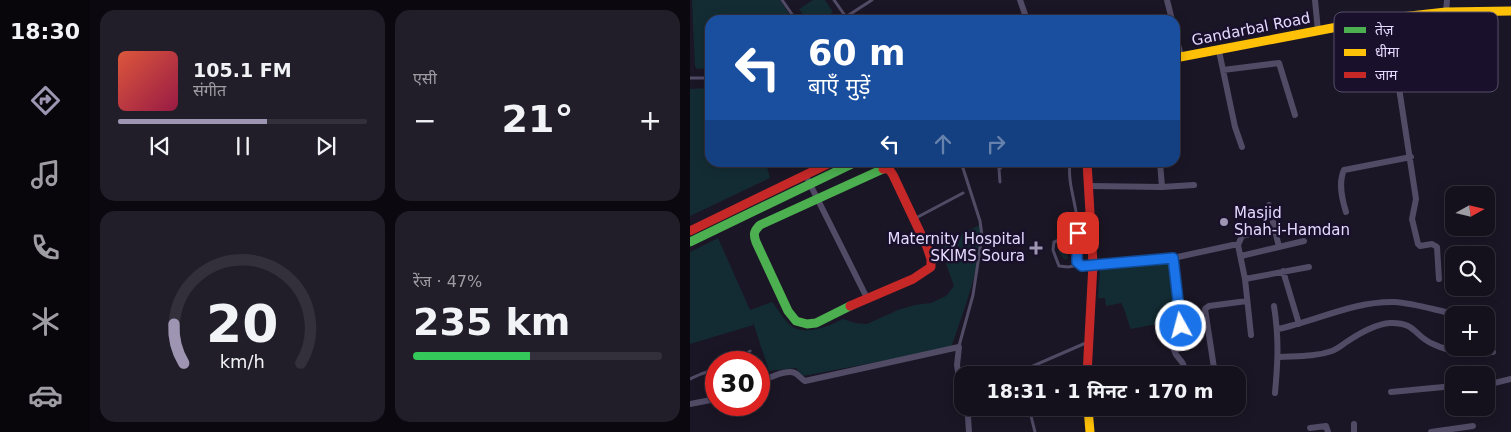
<!DOCTYPE html>
<html lang="hi">
<meta charset="utf-8">
<style>
body{margin:0;font-family:"DejaVu Sans","Noto Sans Devanagari",sans-serif;background:#211e29;color:#f1f3f6;height:100vh;display:flex;flex-direction:column;font-size:19px;white-space:nowrap}
*{box-sizing:border-box;margin:0}
p{font-size:16px;color:#9d9da3}
.icon{flex:none;width:28px;height:28px;fill:none;stroke:currentColor;stroke-width:2;stroke-linecap:round;stroke-linejoin:round}
.map{position:relative;flex:1;overflow:hidden}
.sheet{display:flex;flex-direction:column;gap:10px;padding:10px;background:#0b090f;width:600px}
.sheet>*{flex:none}
.banner{position:absolute;left:15px;top:15px;width:475px;height:152px;border-radius:15px;box-shadow:0 2px 12px #0003,0 0 0 1px #33303b;background:#1a4fa0;color:#fff;overflow:hidden}
.needle{width:32px;rotate:82deg}
.controls{position:absolute;left:755px;top:186px;display:grid;gap:10px}
.controls a{display:grid;place-items:center;width:50px;height:50px;border-radius:10px;background:#14101c;box-shadow:0 2px 12px #0003,0 0 0 1px #33303b;font-size:25px}
.speed{position:absolute;left:15px;top:351px;display:flex;gap:10px;font-size:25px;font-weight:700;text-align:center}
.speed>*{display:grid;place-content:center;width:65px;height:65px;border-radius:50%;background:#14101c;box-shadow:0 2px 12px #0003,0 0 0 1px #33303b;line-height:1}
.speed .limit{border:8px solid #d22;background:#fff;color:#111}
.pin{position:absolute;display:grid;place-items:center;width:42px;height:42px;color:#fff;margin:-21px;border-radius:10px;box-shadow:0 2px 8px #0006}
.me{position:absolute;width:55px;margin:-28px;rotate:353deg;stroke-linejoin:round;filter:drop-shadow(0 0 4px #0008)}
.turn{display:flex;align-items:center;gap:18px;height:105px;padding:0 20px;font-size:22px}
.turn .icon{width:65px;height:65px;stroke-width:2.5}
.turn b{display:block;font-size:35px;line-height:42px}
.lanes{display:flex;align-items:center;height:48px;padding:0 20px;background:#0003;justify-content:center;gap:25px;direction:ltr}
.lanes .off{opacity:.35}
.big{font-size:38px;font-weight:700;line-height:1.1}
.sheet .widget{flex:1;display:flex;flex-direction:column;justify-content:center;gap:8px;min-width:0;padding:0 18px;border-radius:15px;background:#211e29}
.sheet .dial{align-items:center;gap:0}
.dial svg{height:130px;overflow:visible;fill:none;stroke:#33303b;stroke-width:7;stroke-linecap:round;text-anchor:middle}
.dial text{fill:#f1f3f6;stroke:none}
.song{display:flex;align-items:center;gap:15px}
.cover{width:60px;height:60px;border-radius:8px;background:linear-gradient(135deg,hsl(10 70% 55%),hsl(340 70% 35%))}
.played{height:5px;border-radius:2px;background:linear-gradient(90deg,#9e95b3 60%,#33303b 60%)}
.keys{display:flex;justify-content:space-around;direction:ltr}
.heat{display:flex;justify-content:space-between;align-items:center;font-size:28px;direction:ltr}
.charge{height:8px;border-radius:4px;background:linear-gradient(90deg,#34c759 47%,#33303b 0)}
.sheet .tiles{flex:1;display:grid;gap:10px;grid-template-columns:repeat(2,1fr)}
.trip{position:absolute;left:264px;top:366px;width:292px;height:50px;border-radius:15px;background:#14101c;box-shadow:0 2px 12px #0003,0 0 0 1px #33303b;font-weight:700;line-height:50px;text-align:center}
main{display:flex;flex:1;min-height:0}
.tab-bar{display:flex;flex-direction:column;width:90px;justify-content:space-around;align-items:center;background:#08060b;color:#9d9da3}
.tab-bar .icon{width:35px;height:35px}
.tab-bar .selected{color:#9e95b3}
.tab-bar b{font-size:22px;color:#f1f3f6}
.map>svg:first-child{display:block}
.green{fill:#132c33}
.lines{fill:none;stroke-linecap:round;stroke-linejoin:round}
.lane{stroke:#514b66;stroke-width:3}
.street{stroke:#514b66;stroke-width:6}
.fast{stroke:#4caf50;stroke-width:9}
.slow{stroke:#ffc107;stroke-width:9}
.jam{stroke:#c62828;stroke-width:9}
.route-casing{stroke:#114b97;stroke-width:12}
.route{stroke:#1a73e8;stroke-width:9}
.poi-dot{fill:#9e95b3;stroke:#19102b;stroke-width:2}
.labels{text-anchor:middle;dominant-baseline:central;stroke-width:5;stroke-linejoin:round;paint-order:stroke}
.street-label{font-size:15px;fill:#e5daff;stroke:#19102b}
.poi-label{font-size:15px;fill:#e5daff;stroke:#19102b;text-anchor:start}
.key{fill:#19102b;stroke:#564d6b;stroke-width:1}
.key-label{font-size:14px;fill:#e5daff}
</style>
<main>
<nav class="tab-bar">
<b>18:30</b>
<svg class="icon selected" aria-label="directions" viewBox="0 0 24 24"><path d="M12 3l9 9-9 9-9-9zM9 14v-3h6M13 9l2 2-2 2"/></svg>
<svg class="icon" aria-label="music" viewBox="0 0 24 24"><path d="M9 18V5l10-2v13"/><circle cx="6" cy="18" r="3"/><circle cx="16" cy="16" r="3"/></svg>
<svg class="icon" aria-label="phone" viewBox="0 0 24 24"><path d="M5 4h4l2 5-3 2q2 4 5 5l2-3 5 2v4C11 20 4 13 5 4z"/></svg>
<svg class="icon" aria-label="climate" viewBox="0 0 24 24"><path d="M12 3v18M4 7l16 10M4 17L20 7"/></svg>
<svg class="icon" aria-label="car" viewBox="0 0 24 24"><path d="M5 17H2v-5l4-1 3-4h7l3 4 3 1v5h-3M9 17h6M6 11h13"/><circle cx="7" cy="17" r="2"/><circle cx="17" cy="17" r="2"/></svg>
</nav>
<section class="sheet">
<div class="tiles">
<div class="widget">
<div class="song"><i class="cover"></i><div><b>105.1 FM</b><p>संगीत</p></div></div>
<div class="played"></div>
<div class="keys"><svg class="icon" aria-label="previous" viewBox="0 0 24 24"><path d="M18 5L8 12l10 7zM5 5v14"/></svg><svg class="icon" aria-label="pause" viewBox="0 0 24 24"><path d="M8 5v14M16 5v14"/></svg><svg class="icon" aria-label="next" viewBox="0 0 24 24"><path d="M6 5l10 7-10 7zM19 5v14"/></svg></div>
</div>
<div class="widget"><p>एसी</p>
<div class="heat"><a>−</a><b class="big">21°</b><a>+</a></div>
</div>
<div class="widget dial"><svg viewBox="0 0 100 80">
<path d="M14 69A42 42 0 1 1 86 69"/>
<path d="M14 69A42 42 0 0 1 8 45" stroke="#9e95b3"/>
<text x="50" y="56" font-size="32" font-weight="700">20</text>
<text x="50" y="72" font-size="11">km/h</text>
</svg></div>
<div class="widget"><p>रेंज · 47%</p><b class="big">235 km</b><div class="charge"></div></div>
</div>
</section>
<div class="map">
<svg width="821" height="432" viewBox="0 0 821 432">
<rect width="100%" height="100%" fill="#1b1625"/>
<!-- green -->
<path class="green" d="M2,0H90L103,20H20V68L7,69L5,66Z
M123,0H135L143,12L131,20H117L109,9Z
M20,88V162L76,163L80,178L0,216V89Z
M290,225C292,266 274,309 261,348L113,376L106,368L79,371L63,322V325L0,344V252L28,238L60,310L82,302C88,309 93,319 100,325C113,337 140,326 153,319L165,323L177,324L208,310L225,305L241,303L256,296L264,286L249,244Z
M374,242L378,259H374L369,253L367,243Z
M481,259L488,311L481,313L482,321L441,329C437,320 436,311 431,303L416,306L415,298H408L410,269Z"/>
<g class="lines">
<!-- lane -->
<path class="lane" d="M92,0L106,20
M144,0L156,17
M151,20L182,0
M0,78H20
M380,162C377,185 388,207 388,230C389,241 386,252 387,262L392,266L402,265
M310,182L309,169L317,162
M224,219L273,193
M388,233L364,242L363,250L369,266L378,267L389,265
M269,346L283,295L292,236L290,221L271,162
M48,362L60,351
M322,375L398,342
M0,379L11,374L26,369
M339,408L345,432"/>
<!-- street -->
<path class="street" d="M330,0L337,20
M477,0L482,20
M625,0L628,31
M756,12L757,0
M684,20L704,63L707,75L726,199L722,219L728,244L730,246L742,244L747,247L749,279
M485,33L491,56
M529,51L545,127L552,147
M533,70L589,63L605,115
M470,162L472,187
M118,180L177,298
M400,186L472,187L504,185
M579,205L589,247
M656,212C652,199 648,183 654,170L721,157
M548,245L552,236L584,228
M551,256L614,241
M483,258L492,339L486,343L484,350C487,361 495,358 495,375
M403,264L483,258L543,245H548L555,279L561,335
M593,271L609,324
M555,279L619,267
M584,306C589,339 588,360 585,393
M588,329C626,321 664,301 704,302C722,303 742,309 760,313
M589,357C607,356 625,357 642,351C648,349 653,344 658,341C670,333 686,324 700,323C726,322 724,336 743,344C764,354 780,353 803,352
M524,368L515,309L519,306L557,301
M69,383C76,379 96,369 105,373C109,375 111,379 115,381L269,347L267,365L272,397
M796,385L821,379
M701,392L764,386
M0,404L26,399
M275,408L278,417L279,432
M664,424V432
M620,428L636,426L638,432
M741,432L783,426"/>
<!-- fast -->
<path class="fast" d="M0,242L166,162
M160,306L126,323L117,324L106,321L98,311L66,242C63,234 64,231 70,225L193,169"/>
<!-- slow -->
<path class="slow" d="M485,58L684,20L756,12L821,11
M398,408L400,432"/>
<!-- jam -->
<path class="jam" d="M397,162L403,264L397,375
M0,231L142,162
M160,306L223,279L241,267V259L237,247L203,175L199,169H193"/>
</g>
<g class="lines">
<defs>
<path id="route" d="M388,233L387,258V262L392,266L483,258L491,326"/>
</defs>
<!-- route casing -->
<use href="#route" class="route-casing"/>
<!-- route -->
<use href="#route" class="route"/>
</g>
<!-- markers -->
<g class="poi-dot">
<circle cx="534" cy="222" r="5"/>
<path d="M343.5 240.5h5v5h5v5h-5v5h-5v-5h-5v-5h5z"/>
</g>
<g class="labels">
<!-- street labels -->
<g class="street-label">
<text transform="translate(561 29) rotate(-11)">Gandarbal Road</text>
</g>
<!-- poi labels -->
<g class="poi-label">
<text x="544" y="213">Masjid<tspan x="544" dy="17">Shah-i-Hamdan</tspan></text>
<text x="335" y="239" text-anchor="end">Maternity Hospital<tspan x="335" dy="17">SKIMS Soura</tspan></text>
</g>
</g>
<!-- legend -->
<rect x="644" y="12" width="164" height="80" rx="8" class="key"/>
<rect x="654" y="27" width="22" height="6" fill="#4caf50"/>
<rect x="654" y="49" width="22" height="7" fill="#ffc107"/>
<rect x="654" y="72" width="22" height="6" fill="#c62828"/>
<g class="key-label">
<text x="685" y="35">तेज़</text>
<text x="685" y="57">धीमा</text>
<text x="685" y="80">जाम</text>
</g>
</svg>
<div class="controls">
<a><svg class="needle" viewBox="-14 -14 28 28"><path d="M0-13l5 13h-10z" fill="#e53935"/><path d="M0 13l5-13h-10z" fill="#9d9da3"/></svg></a>
<a><svg class="icon" aria-label="search" viewBox="0 0 24 24"><circle cx="10" cy="10" r="6"/><path d="M15 15l6 6"/></svg></a>
<a>+</a>
<a>−</a>
</div>
<div class="speed"><div class="limit">30</div></div>
<div class="pin" style="left:388px;top:233px;background:#d93025"><svg class="icon" aria-label="arrive" viewBox="0 0 24 24"><path d="M6 21V4h12l-3 4 3 4H6"/></svg></div>
<svg class="me" style="left:491px;top:326px" viewBox="-20 -20 40 40"><circle r="17" fill="#1a73e8" stroke="#fff" stroke-width="3"/><path d="M0-11L8 9 0 5-8 9z" fill="#fff"/></svg>
<div class="trip">18:31 · 1 मिनट · 170 m</div>
<div class="banner">
<div class="turn"><svg class="icon" aria-label="left" viewBox="0 0 24 24"><path d="M17 20v-9H6M10 6l-5 5 5 5"/></svg><div><b>60 m</b>बाएँ मुड़ें</div></div>
<div class="lanes"><svg class="icon" aria-label="left" viewBox="0 0 24 24"><path d="M17 20v-9H6M10 6l-5 5 5 5"/></svg><svg class="icon off" aria-label="ahead" viewBox="0 0 24 24"><path d="M12 20V5M6 11l6-6 6 6"/></svg><svg class="icon off" aria-label="right" viewBox="0 0 24 24"><path d="M7 20v-9h11M14 6l5 5-5 5"/></svg></div>
</div>
</div>
</main>
